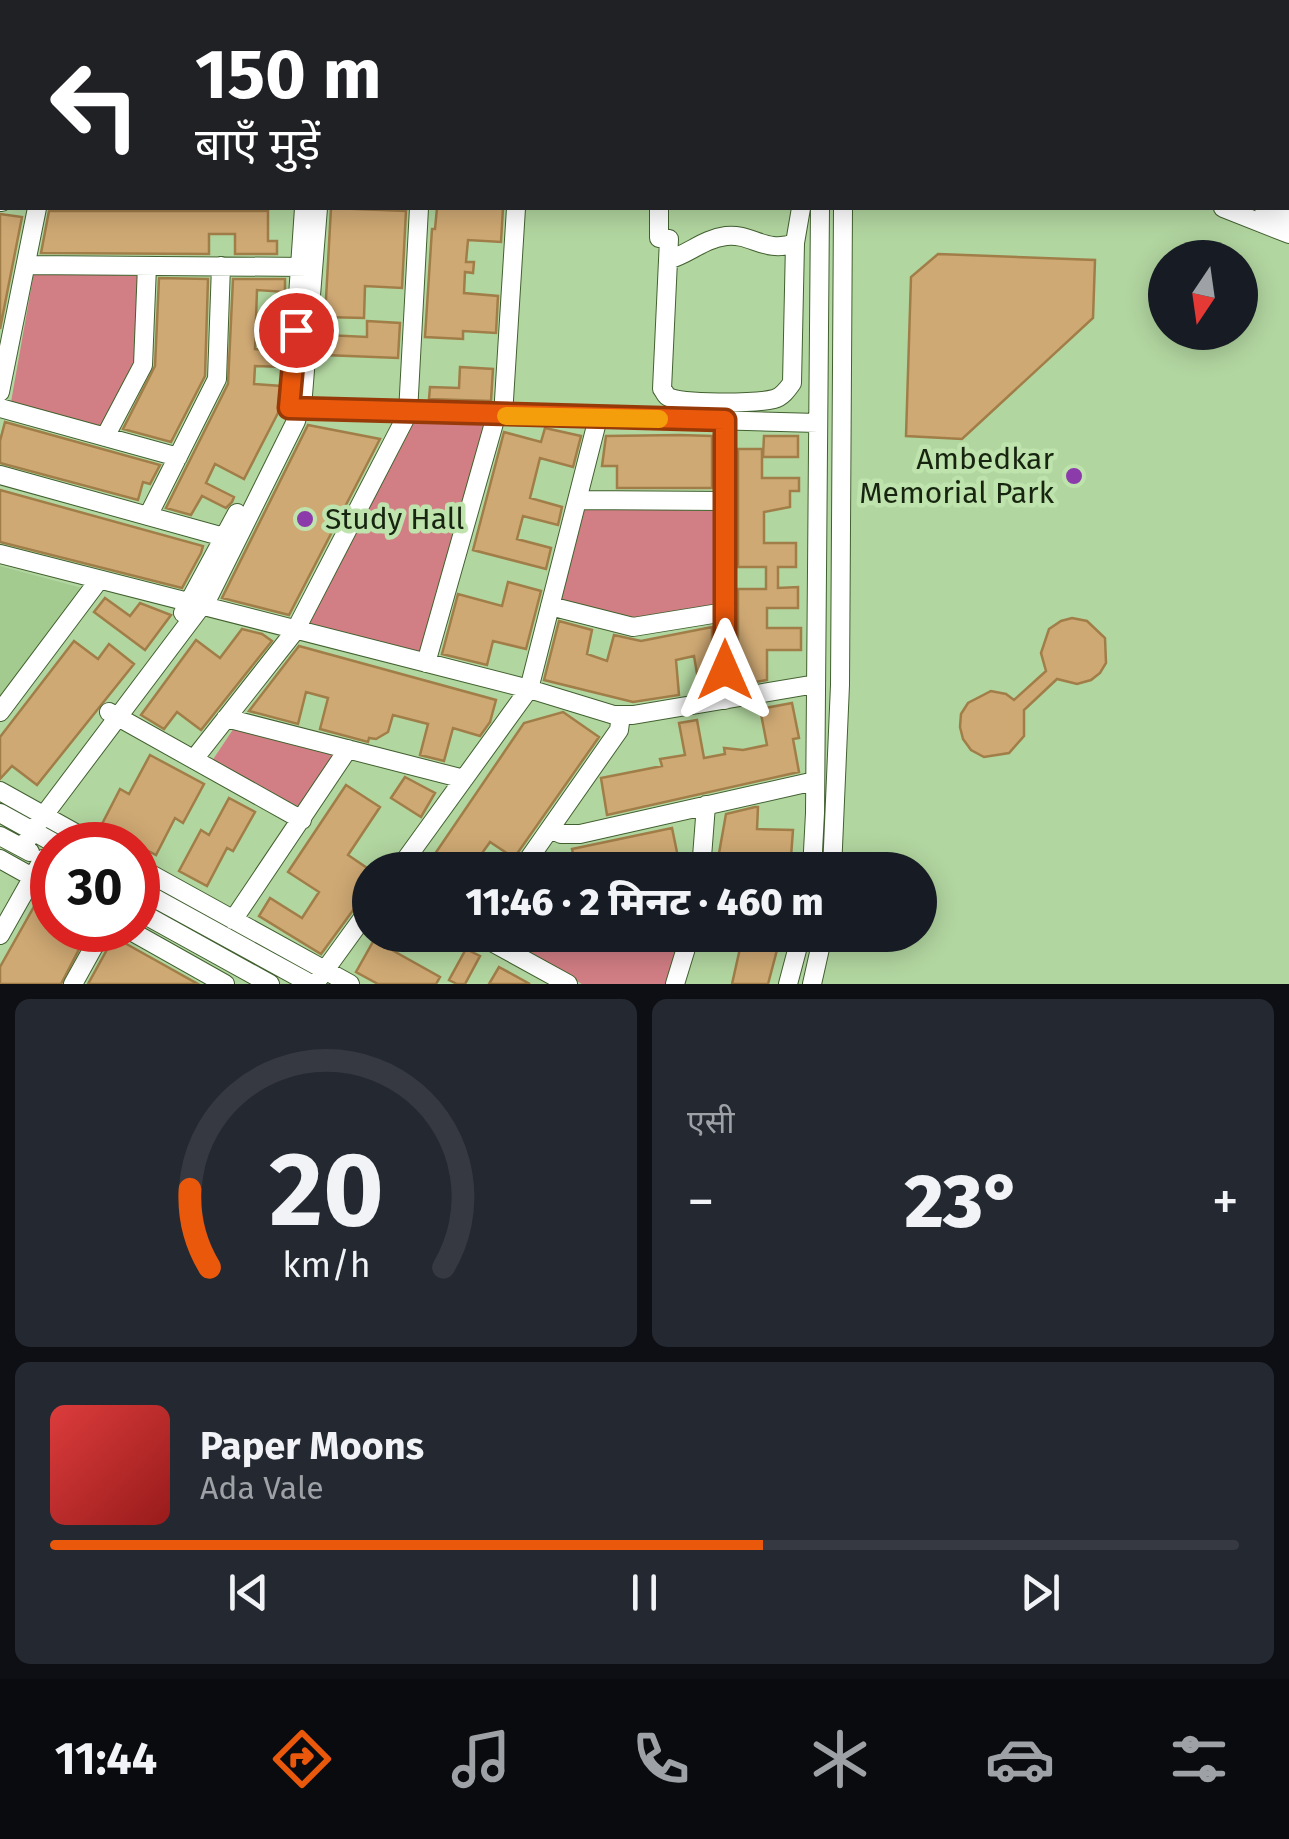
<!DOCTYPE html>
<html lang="hi">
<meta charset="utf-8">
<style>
body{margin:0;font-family:"Fira Sans","Noto Sans Devanagari",sans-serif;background:#242831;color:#f1f3f6;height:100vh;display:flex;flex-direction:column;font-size:38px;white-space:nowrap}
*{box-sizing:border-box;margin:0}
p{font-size:32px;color:#9ea1a6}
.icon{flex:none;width:55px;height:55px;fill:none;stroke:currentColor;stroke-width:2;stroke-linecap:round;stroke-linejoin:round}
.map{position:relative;height:984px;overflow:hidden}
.drawer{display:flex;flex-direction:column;gap:15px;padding:15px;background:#0d0f14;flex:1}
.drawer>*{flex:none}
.hud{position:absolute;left:0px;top:0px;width:1290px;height:210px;box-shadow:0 5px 25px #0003;background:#202124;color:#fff;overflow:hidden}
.needle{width:65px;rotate:193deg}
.buttons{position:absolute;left:1148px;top:240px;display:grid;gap:20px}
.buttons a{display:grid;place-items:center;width:110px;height:110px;border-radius:50%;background:#171b24;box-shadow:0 5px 25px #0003;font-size:50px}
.speed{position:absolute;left:30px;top:822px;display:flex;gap:20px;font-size:50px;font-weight:700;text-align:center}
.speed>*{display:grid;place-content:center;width:130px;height:130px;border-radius:50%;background:#171b24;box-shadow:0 5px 25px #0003;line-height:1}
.speed .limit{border:15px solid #d22;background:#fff;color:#111}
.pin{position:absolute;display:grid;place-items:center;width:85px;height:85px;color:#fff;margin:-42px;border:5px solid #fff;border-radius:50%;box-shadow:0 2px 10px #0007}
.me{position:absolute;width:110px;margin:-55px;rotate:0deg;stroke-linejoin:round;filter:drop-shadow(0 0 8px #0008)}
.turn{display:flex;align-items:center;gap:35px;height:210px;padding:0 30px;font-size:45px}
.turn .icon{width:130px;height:130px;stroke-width:2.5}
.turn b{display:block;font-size:70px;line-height:85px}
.big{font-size:75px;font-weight:800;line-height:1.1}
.drawer .tile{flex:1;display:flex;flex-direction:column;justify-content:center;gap:15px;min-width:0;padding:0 35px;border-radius:15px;background:#242831}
.drawer .dial{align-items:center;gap:0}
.dial svg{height:260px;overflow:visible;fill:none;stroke:#363941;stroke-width:7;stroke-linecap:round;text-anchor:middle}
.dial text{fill:#f1f3f6;stroke:none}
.song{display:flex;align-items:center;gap:30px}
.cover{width:120px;height:120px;border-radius:15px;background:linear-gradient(135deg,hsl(0 70% 55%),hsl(0 70% 35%))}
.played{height:10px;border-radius:5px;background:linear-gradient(90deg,#ea580c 60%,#363941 60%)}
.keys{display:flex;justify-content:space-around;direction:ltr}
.heat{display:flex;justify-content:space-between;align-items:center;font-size:55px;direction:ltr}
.drawer .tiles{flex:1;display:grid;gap:15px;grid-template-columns:1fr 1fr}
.tile:last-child{grid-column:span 2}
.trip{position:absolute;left:352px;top:852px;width:585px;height:100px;border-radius:50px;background:#171b24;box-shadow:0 5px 25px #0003;font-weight:800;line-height:100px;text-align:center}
.tabs{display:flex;height:160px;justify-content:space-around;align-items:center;background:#090b0e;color:#9ea1a6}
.tabs .icon{width:70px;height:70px}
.tabs .current{color:#ea580c}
.tabs b{font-size:45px;color:#f1f3f6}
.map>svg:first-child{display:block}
.built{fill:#a3cb8f}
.green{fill:#d17e84}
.water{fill:#ba79d5}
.building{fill:#cfa974;stroke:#a17d48;stroke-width:2.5}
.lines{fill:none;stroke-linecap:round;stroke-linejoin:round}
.minor-casing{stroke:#426130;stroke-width:20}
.minor{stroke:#fff;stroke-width:18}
.route-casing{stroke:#983908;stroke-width:25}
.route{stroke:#ea580c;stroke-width:18}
.slow{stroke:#f59e0b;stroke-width:18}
.poi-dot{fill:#8c3baa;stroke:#bee3ac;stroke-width:4}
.labels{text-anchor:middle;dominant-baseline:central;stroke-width:9;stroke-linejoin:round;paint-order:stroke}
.poi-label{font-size:30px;fill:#172510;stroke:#bee3ac;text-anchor:end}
</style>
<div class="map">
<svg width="1289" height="984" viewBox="0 0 1289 984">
<rect width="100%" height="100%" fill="#b2d6a0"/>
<!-- built -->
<path class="built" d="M70,0H259V2H70Z
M0,566L82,588L2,697L0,696Z"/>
<!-- green -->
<path class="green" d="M34,272L139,276L136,357L101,426L11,402Z
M411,423H485L423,653L308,623Z
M585,508L718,511L716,607L637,621L561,601Z
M234,728L336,755L301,808L212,761Z
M518,935H684L669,984H582L512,944Z"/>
<!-- water -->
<path class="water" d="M1047,0H1289V94L1288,2Z"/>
<!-- building -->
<path class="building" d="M331,208L406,211L402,288L365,286L364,318L325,317Z
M437,208H503L501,242L468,240L466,262H474L473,273L465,272L464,293L498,296L496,333L463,331V339L425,337L432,229H435Z
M49,211H268V241H277V254H235V234H209V254L41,253Z
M0,214L22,217L0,329Z
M938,254L1095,260L1093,318L962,439L906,436L911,277Z
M159,278L208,279L205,376L171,442L123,429L155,366Z
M233,279H285V292L257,290L255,349L282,351L284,362V367L255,366L254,384L281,386L278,413L244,479L215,464L206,483L234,497L232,502L226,508L202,496L191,515L166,508L228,384Z
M367,321L400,323L398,358L325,355L326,335L367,337Z
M460,367L493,369L491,401L429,399L430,387L459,388Z
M5,422L160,465L150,484L143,482L138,500L0,463V441Z
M308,425L380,439L289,615L222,598Z
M545,428L581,436L573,467L540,458L530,498L562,507L558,525L523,516L517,539L551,548L546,569L473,550L504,432L541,442Z
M679,435L712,436V488H617V466H602L606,436Z
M764,436H798V457H763Z
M738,449H762V478H799V491H790V507L764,512V543H796V567H778V588L798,587V608H767V628H801V650H767V680L738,685V589H766V567H738Z
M0,490L203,546L201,553L182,588L0,542Z
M508,582L541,591L526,649L493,641L487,665L442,654L458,594L502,606Z
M105,598L130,616L140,603L171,615L145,650L94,612Z
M1072,618L1087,621L1105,638L1106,663L1100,673L1091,680L1077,684L1057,679L1024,710V736L1009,753L984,757L971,750L963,739L960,727L961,714L968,703L991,691L1006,694L1014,700L1046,671L1041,653L1049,629L1061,621Z
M559,621L592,630L587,654L607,661L614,635L641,641L712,627V689L700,691L694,656L676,660L679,695L633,702L544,680Z
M242,629L262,634L272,641L201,730L177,712L164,729L141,715L196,640L220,658Z
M74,641L98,659L109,644L134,664L37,785L12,766L0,779V737Z
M299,646L496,700L490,722L480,736L453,728L444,761L420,755L428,724L393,715L388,732L376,739L369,738L368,742L320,729L328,698L306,692L298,724L249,711Z
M792,703L799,738L793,739L799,772L607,815L601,778L662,766L660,759L685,755L679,723L697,720L704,758L725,754L724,748L743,750L767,745L760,709Z
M563,712L599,737L514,858L490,842L470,870H424L524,723Z
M150,755L204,784L183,823L175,818L156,855L101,826L120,789L129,794Z
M405,777L435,793L421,817L391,798Z
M346,785L380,807L348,855L370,870V887L321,954L259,916L270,898L302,918L319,892L288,872Z
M229,798L255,812L233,851L227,848L207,886L179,871L201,830L209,835Z
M755,807H758L757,829L793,830L790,870H716L726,814Z
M672,828L678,857L687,856L689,870H577L572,849Z
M40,896L52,900V930H89L61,984H0V967Z
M743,935H781L768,984H732Z
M114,937L198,984H88Z
M374,940L440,977L436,984H378L356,972Z
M466,949L480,956L465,984H457L449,980Z
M499,967L530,984H489Z"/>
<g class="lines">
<defs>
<path id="minor" d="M55,0V2
M281,0V2
M298,0V2
M659,2V0
M835,2L836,0
M0,99H2
M0,116H2
M0,202H2
M659,208V238L669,239L662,389C664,391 665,394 667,396C677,405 758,403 774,399C782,397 787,390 792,383L795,243L801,208
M1223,208L1289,234
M1264,208L1289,218
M668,260C689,254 703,239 726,236C752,233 765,254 795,243
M26,265L308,267
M294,355L304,208
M0,392L37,208
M0,408L178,457
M289,408L818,423
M503,416L516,208
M725,421V700
M105,437L143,365L147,266
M0,475L231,539
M577,500L725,501
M148,516L217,379L221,266
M0,554L529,689L614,715H633L816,684
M550,606L633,627L725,612
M183,613L237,513
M426,663L496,416
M0,712L99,580
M109,712L302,820
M226,718L464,779
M194,759L295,631L408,413L419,208
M0,791L97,845
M0,813L58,845
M550,829L561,834H580L815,781
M0,836L30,852
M23,848L32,831L209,596L296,421L303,395L318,208
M0,859L52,888
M138,867L350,984
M398,870L529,689L598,418
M521,870L619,730L621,715
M701,870L706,805
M812,870L815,813L820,208
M832,870L840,685L843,208
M138,889L311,984
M138,911L270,984
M233,920L348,749
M129,930L225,984
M0,935L43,859
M479,935L568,984
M320,977L370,908
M73,984L103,930
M675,984L690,935
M788,984L801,935
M812,984L823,935"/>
</defs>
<!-- minor casing -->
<use href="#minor" class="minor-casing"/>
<!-- minor -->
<use href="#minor" class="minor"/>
</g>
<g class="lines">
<defs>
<path id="route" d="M296,330L289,408L725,420V670"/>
</defs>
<!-- route casing -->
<use href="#route" class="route-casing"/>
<!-- route -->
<use href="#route" class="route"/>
<!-- slow -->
<path class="slow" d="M506,416L659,419"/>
</g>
<!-- markers -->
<g class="poi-dot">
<circle cx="1074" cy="476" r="10"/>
<circle cx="305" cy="519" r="10"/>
</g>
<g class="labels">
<!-- poi labels -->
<g class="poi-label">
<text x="1054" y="459">Ambedkar<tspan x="1054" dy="34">Memorial Park</tspan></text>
<text x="325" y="519" text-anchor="start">Study Hall</text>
</g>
</g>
</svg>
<div class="buttons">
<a><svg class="needle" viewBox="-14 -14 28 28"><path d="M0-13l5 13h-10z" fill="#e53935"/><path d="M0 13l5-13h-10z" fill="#9ea1a6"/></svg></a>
</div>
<div class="speed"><div class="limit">30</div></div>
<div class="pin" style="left:296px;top:330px;background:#d93025"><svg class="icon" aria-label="arrive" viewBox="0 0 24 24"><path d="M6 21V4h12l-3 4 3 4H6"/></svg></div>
<svg class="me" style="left:725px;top:670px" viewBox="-20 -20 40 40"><path d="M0-17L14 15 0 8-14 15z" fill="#ea580c" stroke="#fff" stroke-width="4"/></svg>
<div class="trip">11:46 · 2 मिनट · 460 m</div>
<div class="hud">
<div class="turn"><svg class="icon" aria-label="left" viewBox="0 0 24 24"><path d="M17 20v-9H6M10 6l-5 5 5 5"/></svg><div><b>150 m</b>बाएँ मुड़ें</div></div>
</div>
</div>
<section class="drawer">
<div class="tiles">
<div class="tile dial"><svg viewBox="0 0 100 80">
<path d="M14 69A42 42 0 1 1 86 69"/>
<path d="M14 69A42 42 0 0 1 8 45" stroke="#ea580c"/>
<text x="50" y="56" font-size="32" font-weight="700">20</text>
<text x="50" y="72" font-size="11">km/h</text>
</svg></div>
<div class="tile"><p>एसी</p>
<div class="heat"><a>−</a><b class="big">23°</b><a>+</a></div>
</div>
<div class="tile">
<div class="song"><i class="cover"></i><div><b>Paper Moons</b><p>Ada Vale</p></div></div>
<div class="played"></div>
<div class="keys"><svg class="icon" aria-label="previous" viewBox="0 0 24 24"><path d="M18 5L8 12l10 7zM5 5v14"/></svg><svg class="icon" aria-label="pause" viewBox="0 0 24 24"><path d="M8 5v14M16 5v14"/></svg><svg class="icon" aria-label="next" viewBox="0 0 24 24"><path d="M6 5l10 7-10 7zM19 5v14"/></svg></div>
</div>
</div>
</section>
<nav class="tabs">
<b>11:44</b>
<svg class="icon current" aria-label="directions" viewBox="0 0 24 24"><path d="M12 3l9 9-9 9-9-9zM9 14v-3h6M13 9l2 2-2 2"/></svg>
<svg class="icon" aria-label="music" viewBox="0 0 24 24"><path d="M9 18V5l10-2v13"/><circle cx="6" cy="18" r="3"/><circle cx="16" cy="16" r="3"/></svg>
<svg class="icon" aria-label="phone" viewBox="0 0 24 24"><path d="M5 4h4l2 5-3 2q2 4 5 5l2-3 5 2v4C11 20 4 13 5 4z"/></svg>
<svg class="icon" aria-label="climate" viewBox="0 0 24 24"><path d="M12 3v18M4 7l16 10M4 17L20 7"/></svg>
<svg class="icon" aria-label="car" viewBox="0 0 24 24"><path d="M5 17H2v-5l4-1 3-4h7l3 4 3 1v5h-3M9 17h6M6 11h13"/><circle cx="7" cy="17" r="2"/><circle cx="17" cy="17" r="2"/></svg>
<svg class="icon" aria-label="filters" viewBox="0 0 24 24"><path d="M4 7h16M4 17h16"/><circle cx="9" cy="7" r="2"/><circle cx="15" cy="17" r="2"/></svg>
</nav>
